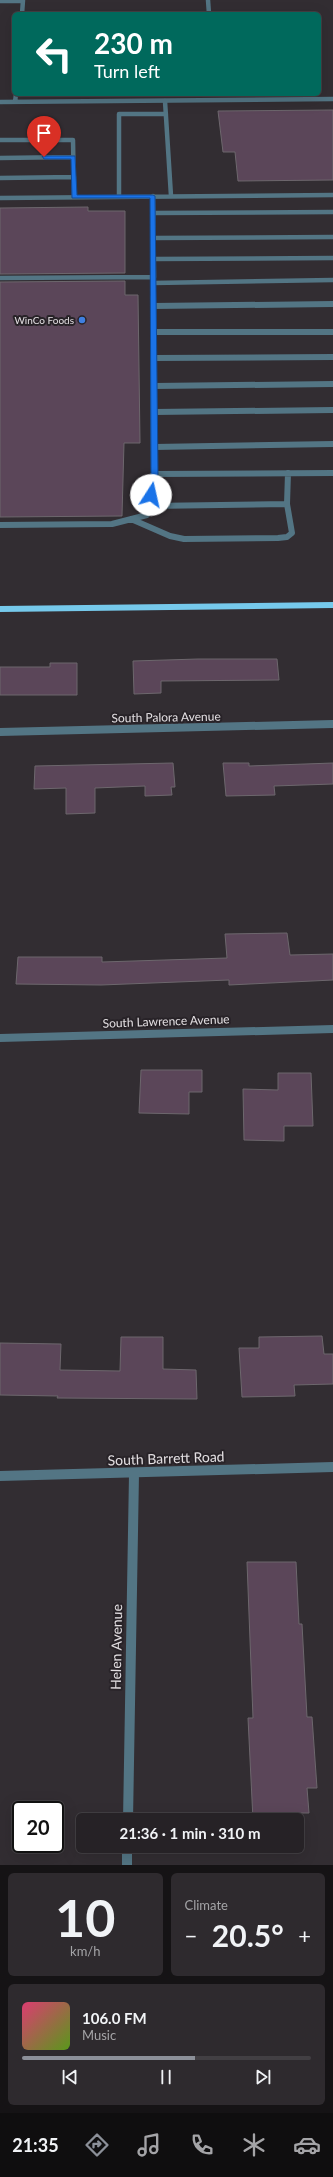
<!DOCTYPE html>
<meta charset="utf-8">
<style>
body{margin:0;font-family:Lato,sans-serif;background:#2e2a2e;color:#f1f3f6;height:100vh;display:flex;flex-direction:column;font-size:15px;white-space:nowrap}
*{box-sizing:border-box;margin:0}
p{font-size:13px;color:#a4a4a7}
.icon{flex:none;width:22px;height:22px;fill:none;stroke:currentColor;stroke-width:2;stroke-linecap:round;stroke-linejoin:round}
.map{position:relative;height:1865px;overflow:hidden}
.sheet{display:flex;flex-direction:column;gap:8px;padding:8px;background:#151315;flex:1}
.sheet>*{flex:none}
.hud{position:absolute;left:12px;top:12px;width:309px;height:84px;border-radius:6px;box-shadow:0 4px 16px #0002,0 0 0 1px #423f43;background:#00695c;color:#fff;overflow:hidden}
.speed{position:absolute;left:12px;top:1801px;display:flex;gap:8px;font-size:20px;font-weight:700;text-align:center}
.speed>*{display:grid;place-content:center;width:52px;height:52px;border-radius:50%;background:#262226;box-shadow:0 4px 16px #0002,0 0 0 1px #423f43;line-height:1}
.speed .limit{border:2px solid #111;border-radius:6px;background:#fff;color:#111}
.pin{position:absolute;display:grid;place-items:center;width:34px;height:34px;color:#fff;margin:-41px -17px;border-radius:50% 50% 50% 0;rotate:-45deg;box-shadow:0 0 4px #0007}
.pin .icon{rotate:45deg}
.me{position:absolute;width:44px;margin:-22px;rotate:10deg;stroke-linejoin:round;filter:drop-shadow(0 0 3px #0008)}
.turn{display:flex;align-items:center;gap:14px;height:84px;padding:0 16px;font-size:18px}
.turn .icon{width:52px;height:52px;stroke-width:2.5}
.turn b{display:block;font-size:28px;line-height:34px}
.big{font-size:30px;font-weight:700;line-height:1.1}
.sheet .widget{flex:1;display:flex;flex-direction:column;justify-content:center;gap:6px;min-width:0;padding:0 14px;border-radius:6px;background:#2e2a2e}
.sheet .dial{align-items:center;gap:0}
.dial b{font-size:52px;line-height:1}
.song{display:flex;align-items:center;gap:12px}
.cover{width:48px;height:48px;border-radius:6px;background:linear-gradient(135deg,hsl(340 70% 55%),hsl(90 70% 35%))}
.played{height:4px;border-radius:2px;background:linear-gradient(90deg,#8c9099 60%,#423f43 60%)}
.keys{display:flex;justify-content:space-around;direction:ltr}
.heat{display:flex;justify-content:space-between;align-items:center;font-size:22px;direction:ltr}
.sheet .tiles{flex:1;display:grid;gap:8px;grid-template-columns:1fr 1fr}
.widget:last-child{grid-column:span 2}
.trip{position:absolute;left:76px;top:1813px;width:228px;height:40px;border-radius:6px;background:#262226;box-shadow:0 4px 16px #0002,0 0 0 1px #423f43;font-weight:700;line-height:40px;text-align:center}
.tabs{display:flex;height:64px;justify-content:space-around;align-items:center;background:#0f0e0f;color:#a4a4a7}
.tabs .icon{width:28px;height:28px}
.tabs .on{color:#8c9099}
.tabs b{font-size:18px;color:#f1f3f6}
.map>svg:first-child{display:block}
.building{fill:#5b4659;stroke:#6d676d}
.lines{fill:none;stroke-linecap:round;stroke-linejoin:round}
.service-far1{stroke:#537584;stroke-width:4.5}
.service{stroke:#537584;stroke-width:6}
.minor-far2{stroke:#537584;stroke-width:4.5}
.minor-far1{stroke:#537584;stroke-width:8}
.minor{stroke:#537584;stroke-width:10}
.trunk{fill:#76c9eb;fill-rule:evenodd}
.route{fill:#1a73e8;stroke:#114b97}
.shop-dot{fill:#3f7fe0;stroke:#282328;stroke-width:1.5}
.labels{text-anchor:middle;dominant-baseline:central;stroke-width:4;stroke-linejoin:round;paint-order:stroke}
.far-poi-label{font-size:10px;fill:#e3dfe2;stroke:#282328;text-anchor:end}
.street-label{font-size:12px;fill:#e3dfe2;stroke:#282328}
.near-street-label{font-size:14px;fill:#e3dfe2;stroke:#282328}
</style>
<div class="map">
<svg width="333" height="1865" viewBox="0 0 333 1865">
<rect width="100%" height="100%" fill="#322d32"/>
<!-- building -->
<path class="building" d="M333,110V180L238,181L235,152H223L218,111Z
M88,207V211H125V273L0,274V208Z
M125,281V295H138L140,443H124L122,516L0,517V282Z
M198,659H277L279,680L161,681V693L134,694L133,661Z
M50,663H77V695H0V667H50Z
M173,763L175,787H171L172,795L145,796V786L95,788V813L66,814V788L34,789L35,766Z
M223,763H249V766L333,763V784L274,786L275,795L226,796Z
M287,933L290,955L333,954V980L229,985V980L101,985L16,984L18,957H102V962L227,958L225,934Z
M141,1070H202V1092H189V1114L139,1113Z
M278,1073H311L313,1126H284V1141L244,1140L243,1089L278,1090Z
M322,1336L324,1354H333V1384L294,1385L295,1396L242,1397L239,1348H259V1337Z
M121,1337H163V1369L196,1370L197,1399L57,1398L58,1396L0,1395V1343L61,1344L60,1370L120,1371Z
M247,1562H296L299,1624H302L307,1717H312L317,1788H307L309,1813H298L299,1820H253L248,1718H253Z"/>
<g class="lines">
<!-- service-far1 -->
<path class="service-far1" d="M165,101L171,196
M0,140H73L74,197
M0,158L73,157
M0,178L74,177
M153,196L154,277
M119,197V114H166
M0,198L333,195
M153,213L333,212
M153,238L333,237
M153,259L333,258
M0,278L154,277L153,283L333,280
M153,283V299"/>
<!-- service -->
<path class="service" d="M153,298L154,474
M153,306L333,304
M153,332H333
M153,358L333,357
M154,386L333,384
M154,412L333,410
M154,447L333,444
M149,506L287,504L288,473
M131,519L170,536L184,539L278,538L287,537L292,533L287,504
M0,525L112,524L147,515L154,474L333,473"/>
<!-- minor-far2 -->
<path class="minor-far2" d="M208,0L209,14
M0,1H23
M22,14L23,0
M0,102L333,99
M15,102L16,94"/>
<!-- minor-far1 -->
<path class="minor-far1" d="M0,732L333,724
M0,1038L333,1029"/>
<!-- minor -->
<path class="minor" d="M0,1476L333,1467
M128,1820L134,1474
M127,1846V1865"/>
<!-- trunk -->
<path class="trunk" d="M333,602V608L0,612V606Z"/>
</g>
<!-- route -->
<path class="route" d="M42,156H75L77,195H153L155,196L158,474L153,497L147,495L151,474L150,198H72L71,159H44Z"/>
<!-- markers -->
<circle class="shop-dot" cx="82" cy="320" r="4"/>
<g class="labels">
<!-- far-poi labels -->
<g class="far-poi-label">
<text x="74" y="320">WinCo Foods</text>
</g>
<!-- street labels -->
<g class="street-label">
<text transform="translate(166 717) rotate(-1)">South Palora Avenue</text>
<text transform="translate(166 1021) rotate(-2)">South Lawrence Avenue</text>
</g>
<!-- near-street labels -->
<g class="near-street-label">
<text transform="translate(166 1458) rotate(-2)">South Barrett Road</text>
<text transform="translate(116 1647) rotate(-89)">Helen Avenue</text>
</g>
</g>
</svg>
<div class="speed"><div class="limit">20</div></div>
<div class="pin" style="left:44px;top:157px;background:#d93025"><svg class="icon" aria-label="arrive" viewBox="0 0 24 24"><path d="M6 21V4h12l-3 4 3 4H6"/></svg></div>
<svg class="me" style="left:151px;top:495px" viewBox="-20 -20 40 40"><circle r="19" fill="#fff"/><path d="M0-13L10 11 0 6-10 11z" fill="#1a73e8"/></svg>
<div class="trip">21:36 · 1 min · 310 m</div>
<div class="hud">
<div class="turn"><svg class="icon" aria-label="left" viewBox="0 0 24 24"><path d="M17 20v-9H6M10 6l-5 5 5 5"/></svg><div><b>230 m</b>Turn left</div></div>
</div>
</div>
<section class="sheet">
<div class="tiles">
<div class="widget dial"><b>10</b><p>km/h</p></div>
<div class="widget"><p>Climate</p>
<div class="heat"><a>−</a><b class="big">20.5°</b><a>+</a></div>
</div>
<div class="widget">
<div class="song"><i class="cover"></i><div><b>106.0 FM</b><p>Music</p></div></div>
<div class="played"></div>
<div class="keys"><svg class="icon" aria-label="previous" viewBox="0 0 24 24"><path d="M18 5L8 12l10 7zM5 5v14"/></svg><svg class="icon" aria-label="pause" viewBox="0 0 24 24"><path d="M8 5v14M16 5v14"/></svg><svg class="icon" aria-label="next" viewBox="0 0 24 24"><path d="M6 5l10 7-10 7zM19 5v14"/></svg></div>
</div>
</div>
</section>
<nav class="tabs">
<b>21:35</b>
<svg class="icon on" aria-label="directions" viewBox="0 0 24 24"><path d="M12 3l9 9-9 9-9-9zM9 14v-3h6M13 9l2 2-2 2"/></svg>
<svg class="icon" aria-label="music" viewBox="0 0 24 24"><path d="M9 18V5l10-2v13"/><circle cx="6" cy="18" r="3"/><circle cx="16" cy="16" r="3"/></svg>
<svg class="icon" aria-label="phone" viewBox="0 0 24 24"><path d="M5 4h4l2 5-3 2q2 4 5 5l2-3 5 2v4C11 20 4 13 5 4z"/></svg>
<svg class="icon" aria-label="climate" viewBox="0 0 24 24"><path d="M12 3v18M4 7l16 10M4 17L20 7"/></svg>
<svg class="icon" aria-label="car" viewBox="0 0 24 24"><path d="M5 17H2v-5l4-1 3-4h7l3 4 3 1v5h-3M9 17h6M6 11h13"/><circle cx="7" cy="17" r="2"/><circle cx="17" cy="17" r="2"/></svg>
</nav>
